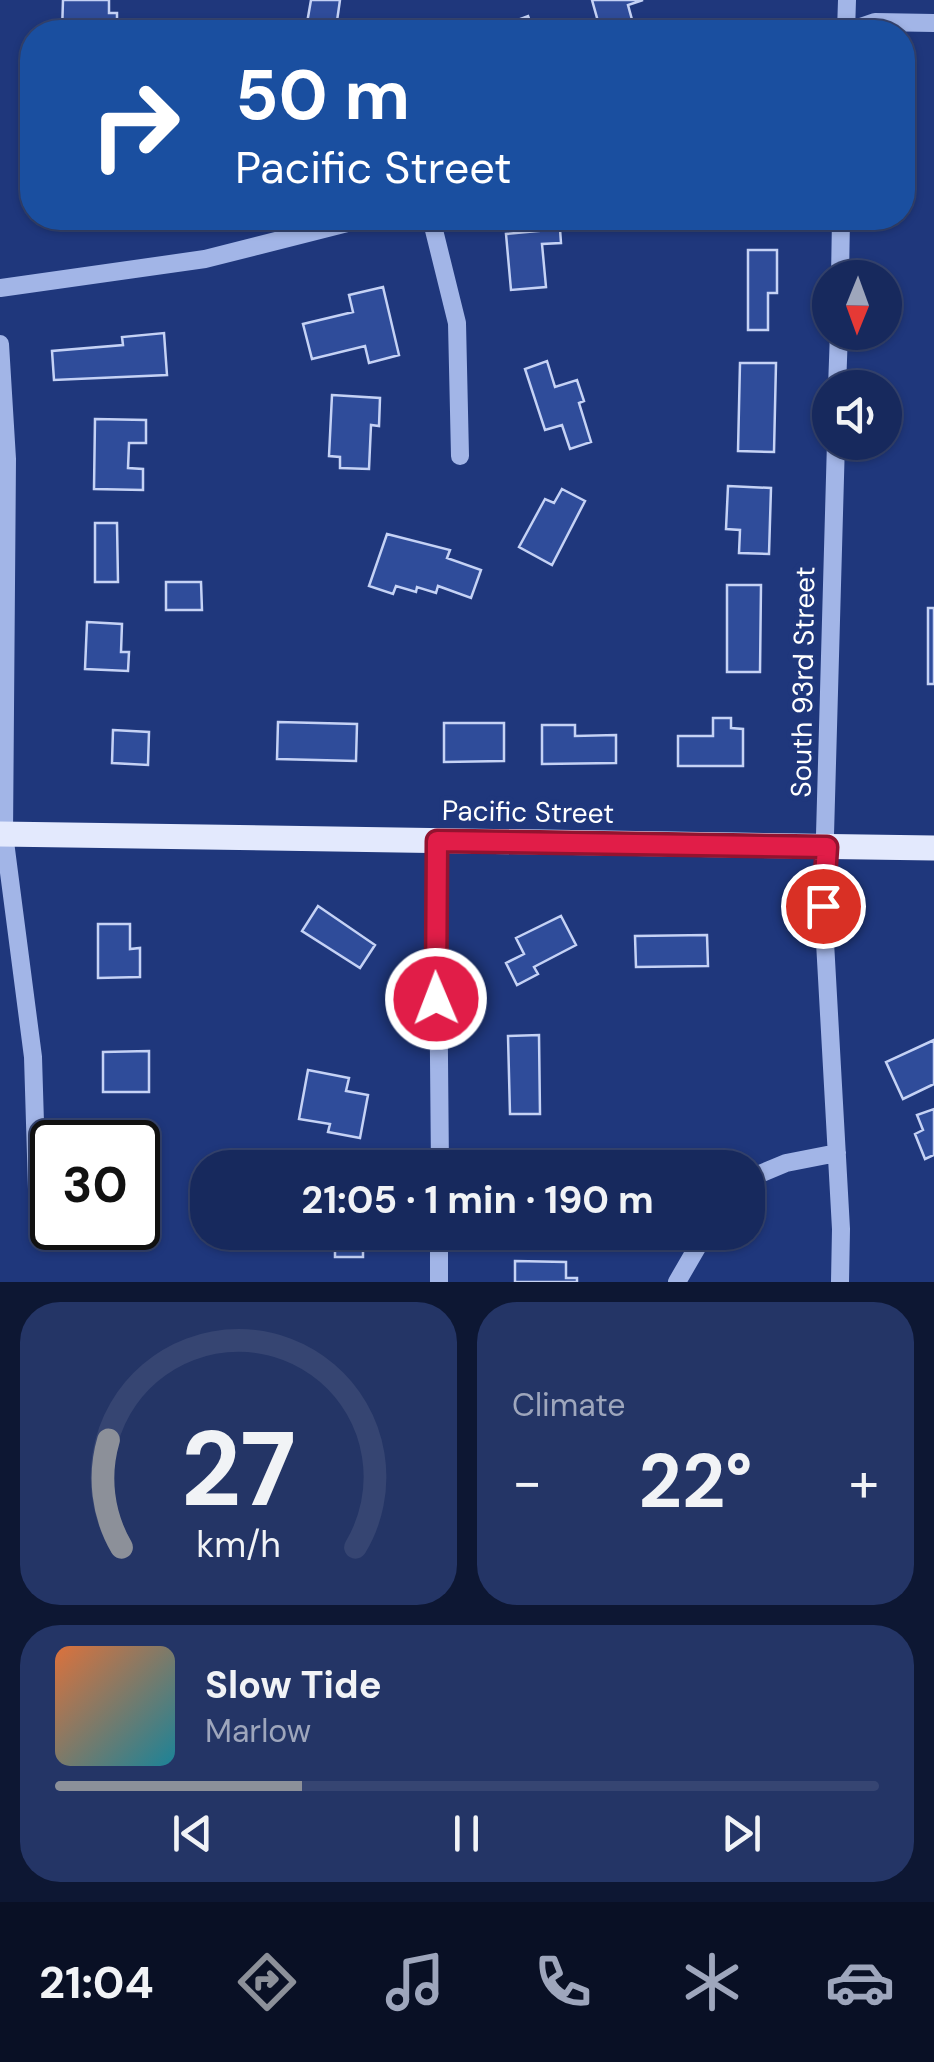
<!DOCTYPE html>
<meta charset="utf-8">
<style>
body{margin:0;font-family:"DM Sans",sans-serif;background:#243566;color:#f1f3f6;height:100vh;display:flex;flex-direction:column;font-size:38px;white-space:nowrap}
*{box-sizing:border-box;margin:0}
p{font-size:32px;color:#9ea6bc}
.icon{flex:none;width:55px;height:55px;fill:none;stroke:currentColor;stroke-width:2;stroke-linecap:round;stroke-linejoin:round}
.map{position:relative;height:1282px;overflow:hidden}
.panel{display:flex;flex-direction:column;gap:20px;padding:20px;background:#0d1733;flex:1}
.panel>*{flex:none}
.banner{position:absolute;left:20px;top:20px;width:895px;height:210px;border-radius:40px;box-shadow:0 2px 8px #0004,0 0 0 2px #364572;background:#1a4fa0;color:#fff;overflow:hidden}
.needle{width:65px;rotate:181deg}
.fabs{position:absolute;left:812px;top:260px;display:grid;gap:20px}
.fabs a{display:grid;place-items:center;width:90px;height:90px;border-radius:50%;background:#17295d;box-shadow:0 2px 8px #0004,0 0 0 2px #364572;font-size:50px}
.speed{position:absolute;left:30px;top:1120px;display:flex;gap:20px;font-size:50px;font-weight:700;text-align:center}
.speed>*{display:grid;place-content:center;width:130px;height:130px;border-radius:50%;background:#17295d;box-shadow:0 2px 8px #0004,0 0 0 2px #364572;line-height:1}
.speed .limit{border:5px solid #111;border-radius:15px;background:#fff;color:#111}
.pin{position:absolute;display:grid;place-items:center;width:85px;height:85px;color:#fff;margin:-42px;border:5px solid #fff;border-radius:50%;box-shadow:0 2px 10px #0007}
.me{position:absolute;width:110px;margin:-55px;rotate:359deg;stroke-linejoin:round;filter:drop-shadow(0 0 8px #0008)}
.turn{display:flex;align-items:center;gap:35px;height:210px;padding:0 50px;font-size:45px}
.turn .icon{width:130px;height:130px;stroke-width:2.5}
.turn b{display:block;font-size:70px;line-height:85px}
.big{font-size:75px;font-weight:700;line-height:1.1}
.panel .card{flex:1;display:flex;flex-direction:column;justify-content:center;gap:15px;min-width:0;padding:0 35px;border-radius:40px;background:#243566}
.panel .dial{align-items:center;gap:0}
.dial svg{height:260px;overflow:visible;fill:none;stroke:#364572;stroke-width:7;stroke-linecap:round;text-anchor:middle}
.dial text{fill:#f1f3f6;stroke:none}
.song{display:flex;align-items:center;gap:30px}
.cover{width:120px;height:120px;border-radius:15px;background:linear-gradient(135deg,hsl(20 70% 55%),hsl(190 70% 35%))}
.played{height:10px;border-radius:5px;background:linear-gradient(90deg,#8c9099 30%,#364572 30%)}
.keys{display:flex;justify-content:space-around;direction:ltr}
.heat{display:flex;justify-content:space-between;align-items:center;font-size:55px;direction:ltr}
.panel .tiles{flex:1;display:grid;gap:20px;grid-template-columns:1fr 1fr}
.card:last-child{grid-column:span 2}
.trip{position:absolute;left:190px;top:1150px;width:575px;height:100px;border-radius:40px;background:#17295d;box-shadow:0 2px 8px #0004,0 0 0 2px #364572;font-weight:700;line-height:100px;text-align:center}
.menu{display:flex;height:160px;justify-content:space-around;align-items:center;background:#091025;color:#9ea6bc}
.menu .icon{width:70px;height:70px}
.menu .active{color:#8c9099}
.menu b{font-size:45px;color:#f1f3f6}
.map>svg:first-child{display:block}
.building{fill:#2f4c9a;stroke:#c5d2f5;stroke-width:2.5}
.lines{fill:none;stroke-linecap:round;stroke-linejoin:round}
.minor{stroke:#a2b5e7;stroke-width:18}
.major{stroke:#e3e9fd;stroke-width:25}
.route-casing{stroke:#92132f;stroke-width:25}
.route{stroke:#e11d48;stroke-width:18}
.labels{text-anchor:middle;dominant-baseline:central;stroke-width:10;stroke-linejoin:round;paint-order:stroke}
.street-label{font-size:28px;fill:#fff;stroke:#1f377c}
</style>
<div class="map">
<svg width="934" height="1282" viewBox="0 0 934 1282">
<rect width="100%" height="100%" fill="#1f377c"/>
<!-- building -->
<path class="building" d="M63,0H109V13H117V32H62Z
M311,0H340L336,28L307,23Z
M592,0H643L628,5L634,27L616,32H601Z
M528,16L534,32H505L502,26Z
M69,218H120V223L69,227Z
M560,229L561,243L542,244L546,287L511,290L506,234Z
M748,250H777V293H768V330H748Z
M383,287L399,355L369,363L365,346L312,359L303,324L353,312L349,295Z
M164,333L167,375L54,380L52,351L123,345L122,337Z
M547,361L555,387L577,380L584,401L579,403L591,442L570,449L562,425L545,430L525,369Z
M740,363H776L774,452L738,451Z
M332,395L380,398L379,426L371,425L369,469L340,468V457L329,456Z
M95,419L146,420V443H129L128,468L143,469V490L94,489Z
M728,486L771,488L769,554L739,553L740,530L726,529Z
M562,489L585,501L552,565L519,547L545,499L554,503Z
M95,523H117L118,582H95Z
M387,534L450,550L447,558L481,570L471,598L438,586L436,593L417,587L416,592L396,586L393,594L369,586Z
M166,582H201L202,610H166Z
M727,585H761L760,672H727Z
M928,608H934V684H928Z
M87,622L122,624L121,652H129L128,671L85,669Z
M713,718H731V728L743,729V766H678V736H713Z
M278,722L357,724L356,761L277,759Z
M444,723H504V761L444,762Z
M542,725H575V736L616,735V763L542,764Z
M113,730L149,732L148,765L112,763Z
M318,906L375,945L360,968L302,931Z
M561,916L576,945L534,967L538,974L517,985L506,963L524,954L516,938Z
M98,924H130V949L140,948V977L98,978Z
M707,935L708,966L636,967L635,936Z
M539,1035L540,1114H510L508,1036Z
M934,1040V1084L903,1099L886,1062Z
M149,1051V1092H103V1052Z
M308,1070L349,1078L346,1091L368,1095L360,1138L328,1132L330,1124L299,1119Z
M934,1109V1155L925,1159L915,1134L923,1130L917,1115Z
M138,1151H147V1211H138Z
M517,1153H546V1168H517Z
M335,1232H363V1257H335Z
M515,1261L566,1262V1278H577V1282H515Z"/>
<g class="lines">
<!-- minor -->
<path class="minor" d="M847,0L846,32L875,22L934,23
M431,218L457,323L460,456
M840,278L841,218
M0,288L205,259L367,218
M0,344L7,459L4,834L33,1057L38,1222
M837,388L839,332
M836,442L823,906L841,1229L840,1282
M437,841L440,1168
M748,1179L786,1163L837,1153
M439,1282V1232
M677,1282L706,1232"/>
<!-- major -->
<path class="major" d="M0,834L934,848"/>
</g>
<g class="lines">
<defs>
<path id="route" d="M436,999L437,841L827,847L823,906"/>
</defs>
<!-- route casing -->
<use href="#route" class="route-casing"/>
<!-- route -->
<use href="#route" class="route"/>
</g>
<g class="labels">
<!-- street labels -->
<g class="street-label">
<text transform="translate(803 682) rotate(-89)">South 93rd Street</text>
<text transform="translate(528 812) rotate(1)">Pacific Street</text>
</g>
</g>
</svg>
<div class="fabs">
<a><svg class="needle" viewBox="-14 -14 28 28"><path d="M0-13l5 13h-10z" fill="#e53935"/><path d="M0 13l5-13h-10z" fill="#9ea6bc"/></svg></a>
<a><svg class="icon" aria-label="sound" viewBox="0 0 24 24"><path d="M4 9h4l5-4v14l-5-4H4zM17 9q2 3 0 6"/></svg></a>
</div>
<div class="speed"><div class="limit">30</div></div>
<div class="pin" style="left:823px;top:906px;background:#d93025"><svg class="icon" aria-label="arrive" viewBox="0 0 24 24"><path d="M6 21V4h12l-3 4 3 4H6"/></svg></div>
<svg class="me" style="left:436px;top:999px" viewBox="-20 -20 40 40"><circle r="17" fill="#e11d48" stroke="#fff" stroke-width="3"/><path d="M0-11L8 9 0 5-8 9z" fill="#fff"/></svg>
<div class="trip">21:05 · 1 min · 190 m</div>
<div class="banner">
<div class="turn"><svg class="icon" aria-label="right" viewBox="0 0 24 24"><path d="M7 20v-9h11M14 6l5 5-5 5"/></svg><div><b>50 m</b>Pacific Street</div></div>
</div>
</div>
<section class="panel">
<div class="tiles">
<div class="card dial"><svg viewBox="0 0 100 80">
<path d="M14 69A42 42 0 1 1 86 69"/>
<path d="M14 69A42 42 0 0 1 10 36" stroke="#8c9099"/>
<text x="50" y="56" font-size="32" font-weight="700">27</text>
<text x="50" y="72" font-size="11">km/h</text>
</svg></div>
<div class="card"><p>Climate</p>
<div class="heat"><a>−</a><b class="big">22°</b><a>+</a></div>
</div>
<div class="card">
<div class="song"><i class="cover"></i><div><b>Slow Tide</b><p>Marlow</p></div></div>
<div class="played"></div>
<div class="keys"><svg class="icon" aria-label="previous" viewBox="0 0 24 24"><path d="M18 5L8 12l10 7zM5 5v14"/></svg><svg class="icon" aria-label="pause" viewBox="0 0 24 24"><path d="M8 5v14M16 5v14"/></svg><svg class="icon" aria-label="next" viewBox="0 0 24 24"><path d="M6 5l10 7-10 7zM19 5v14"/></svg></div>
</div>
</div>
</section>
<nav class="menu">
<b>21:04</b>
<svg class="icon active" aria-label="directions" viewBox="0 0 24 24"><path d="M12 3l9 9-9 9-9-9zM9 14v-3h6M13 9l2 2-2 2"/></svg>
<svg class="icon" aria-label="music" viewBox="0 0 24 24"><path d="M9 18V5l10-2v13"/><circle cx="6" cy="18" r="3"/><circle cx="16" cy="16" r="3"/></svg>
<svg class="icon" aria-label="phone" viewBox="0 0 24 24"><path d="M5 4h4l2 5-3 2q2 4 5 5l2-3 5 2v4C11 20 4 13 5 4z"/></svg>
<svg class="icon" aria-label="climate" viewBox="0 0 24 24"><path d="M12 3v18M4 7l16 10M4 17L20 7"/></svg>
<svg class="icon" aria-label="car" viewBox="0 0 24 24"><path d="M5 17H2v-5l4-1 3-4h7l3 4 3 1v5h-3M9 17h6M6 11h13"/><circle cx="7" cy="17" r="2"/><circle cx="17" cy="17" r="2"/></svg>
</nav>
